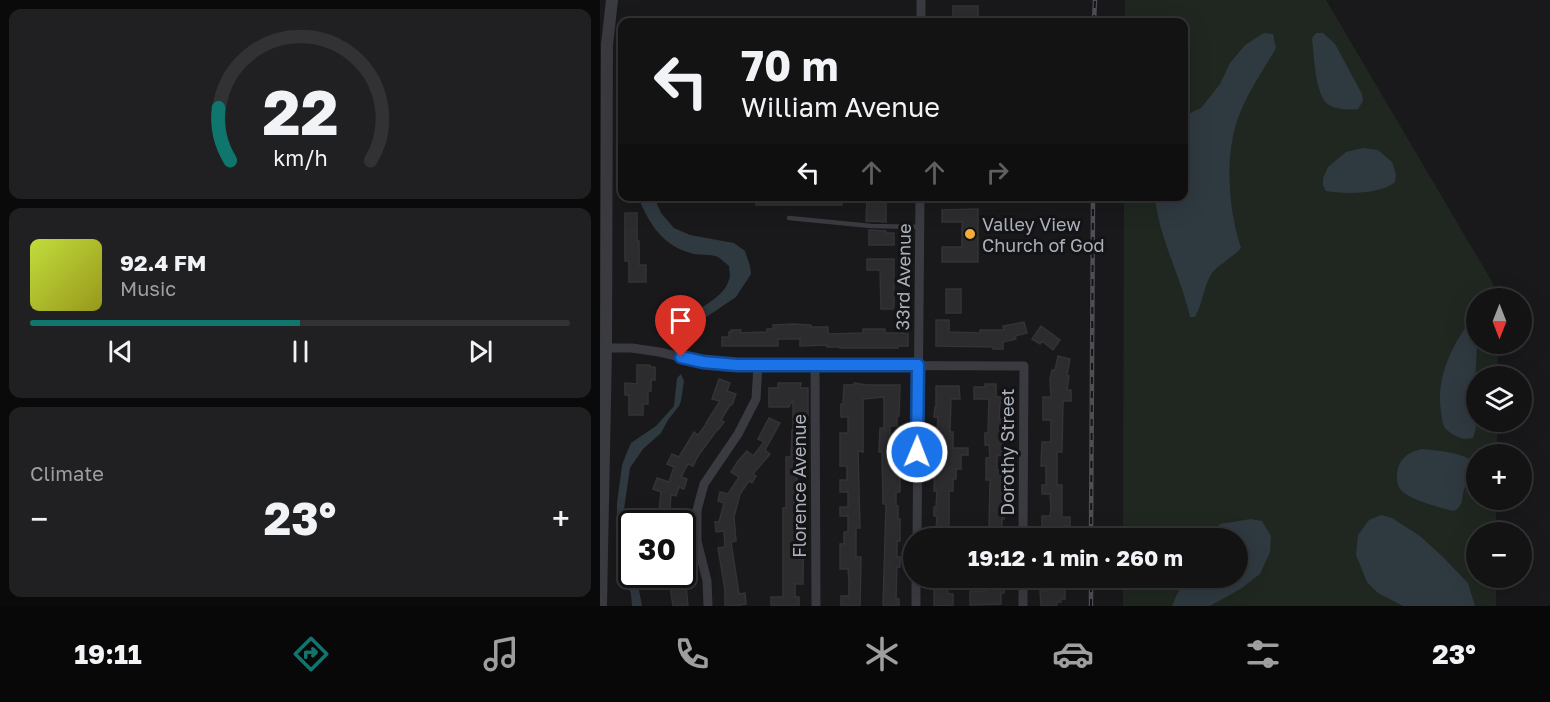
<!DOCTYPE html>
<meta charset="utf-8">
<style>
body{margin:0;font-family:"Golos Text",sans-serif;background:#202022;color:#f1f3f6;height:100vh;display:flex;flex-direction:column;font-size:22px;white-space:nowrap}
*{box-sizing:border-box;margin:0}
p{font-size:20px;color:#9d9ea0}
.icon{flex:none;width:33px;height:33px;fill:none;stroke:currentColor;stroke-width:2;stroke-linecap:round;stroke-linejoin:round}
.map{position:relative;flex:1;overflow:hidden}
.side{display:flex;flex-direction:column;gap:9px;padding:9px;background:#0a0a0b;width:600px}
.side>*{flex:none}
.top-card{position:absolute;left:18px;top:18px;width:570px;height:183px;border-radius:12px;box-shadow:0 6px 24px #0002,0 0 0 2px #323234;background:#131314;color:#f1f3f6;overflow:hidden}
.needle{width:39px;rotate:180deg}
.tools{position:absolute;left:866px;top:288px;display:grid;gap:12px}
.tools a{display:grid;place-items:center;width:66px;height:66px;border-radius:50%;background:#131314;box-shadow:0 6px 24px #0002,0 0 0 2px #323234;font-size:30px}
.speed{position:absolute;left:18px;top:510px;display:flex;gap:12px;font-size:30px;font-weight:700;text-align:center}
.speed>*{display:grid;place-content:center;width:78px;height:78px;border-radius:50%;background:#131314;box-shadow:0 6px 24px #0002,0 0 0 2px #323234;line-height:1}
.speed .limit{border:3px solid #111;border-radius:9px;background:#fff;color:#111}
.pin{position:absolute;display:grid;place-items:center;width:51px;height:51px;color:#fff;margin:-62px -26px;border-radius:50% 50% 50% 0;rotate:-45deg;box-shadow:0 0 6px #0007}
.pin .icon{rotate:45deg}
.me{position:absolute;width:66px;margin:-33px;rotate:1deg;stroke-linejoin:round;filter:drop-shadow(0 0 4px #0008)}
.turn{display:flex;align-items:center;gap:21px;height:126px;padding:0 24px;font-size:27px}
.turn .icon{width:78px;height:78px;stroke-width:2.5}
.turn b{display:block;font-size:42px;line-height:51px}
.lanes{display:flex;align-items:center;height:57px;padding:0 24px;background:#0003;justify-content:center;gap:30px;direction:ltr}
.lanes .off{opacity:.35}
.big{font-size:45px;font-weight:700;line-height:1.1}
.side .tile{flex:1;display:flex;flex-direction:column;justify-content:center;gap:9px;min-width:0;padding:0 21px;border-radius:12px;background:#202022}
.side .dial{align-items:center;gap:0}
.dial svg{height:156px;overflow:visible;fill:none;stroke:#323234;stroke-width:7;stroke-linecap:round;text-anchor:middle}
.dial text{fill:#f1f3f6;stroke:none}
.song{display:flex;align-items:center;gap:18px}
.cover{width:72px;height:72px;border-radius:9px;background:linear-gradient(135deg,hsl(70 70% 55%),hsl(60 70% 35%))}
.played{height:6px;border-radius:3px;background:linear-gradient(90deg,#0f766e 50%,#323234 50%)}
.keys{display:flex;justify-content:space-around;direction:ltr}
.heat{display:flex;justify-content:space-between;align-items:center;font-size:33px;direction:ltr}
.trip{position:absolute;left:303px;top:528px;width:345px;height:60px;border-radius:30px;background:#131314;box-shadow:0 6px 24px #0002,0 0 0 2px #323234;font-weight:700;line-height:60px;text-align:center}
.menu{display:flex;height:96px;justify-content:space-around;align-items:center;background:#080808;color:#9d9ea0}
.menu .icon{width:42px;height:42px}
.menu .on{color:#0f766e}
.menu b{font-size:27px;color:#f1f3f6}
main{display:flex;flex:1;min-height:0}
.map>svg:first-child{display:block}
.green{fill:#1f2720}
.water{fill:#2f3940}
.building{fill:#2c2c2f;stroke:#333337;stroke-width:1.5}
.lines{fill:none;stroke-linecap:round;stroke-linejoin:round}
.service{stroke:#3a3b40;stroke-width:4.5}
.minor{stroke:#3a3b40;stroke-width:9}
.tertiary{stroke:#3a3b40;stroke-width:12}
.rail-casing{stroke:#4d4f55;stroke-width:4.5}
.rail{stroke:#141416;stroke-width:2;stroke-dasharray:7;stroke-linecap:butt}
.route-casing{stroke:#114b97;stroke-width:15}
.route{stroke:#1a73e8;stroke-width:10}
.poi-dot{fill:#f4ae38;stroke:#141416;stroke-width:2}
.labels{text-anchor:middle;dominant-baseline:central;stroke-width:6;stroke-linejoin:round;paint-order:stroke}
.poi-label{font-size:18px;fill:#abb1bb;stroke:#141416;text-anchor:start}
.street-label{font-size:18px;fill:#abb1bb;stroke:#141416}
</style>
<main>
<section class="side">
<div class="tile dial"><svg viewBox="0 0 100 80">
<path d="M14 69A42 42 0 1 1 86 69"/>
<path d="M14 69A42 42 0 0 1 8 42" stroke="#0f766e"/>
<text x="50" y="56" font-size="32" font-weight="700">22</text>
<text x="50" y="72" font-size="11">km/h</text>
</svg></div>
<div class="tile">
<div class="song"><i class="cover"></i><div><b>92.4 FM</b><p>Music</p></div></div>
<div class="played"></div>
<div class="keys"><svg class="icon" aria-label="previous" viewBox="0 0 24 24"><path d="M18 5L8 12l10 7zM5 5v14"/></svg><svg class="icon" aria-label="pause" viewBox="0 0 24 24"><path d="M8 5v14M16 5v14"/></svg><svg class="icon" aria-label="next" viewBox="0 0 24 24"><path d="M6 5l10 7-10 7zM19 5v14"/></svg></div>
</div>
<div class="tile"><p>Climate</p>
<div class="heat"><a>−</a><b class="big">23°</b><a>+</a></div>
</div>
</section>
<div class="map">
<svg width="950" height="606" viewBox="0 0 950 606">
<rect width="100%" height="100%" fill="#19191b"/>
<!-- green -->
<path class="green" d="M525,0H726L891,280L898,295V298H876V344H898L897,376H876V422H897V454H876V500H896V532H876V578H896V606H523V578H638V538H523L524,197L584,196V22H525Z"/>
<!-- water -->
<path class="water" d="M664,33L673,34L676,48C666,66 653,84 644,104C623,145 627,205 641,248C632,258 618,265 612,273C603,287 603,303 595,317H590C581,276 559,239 555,197L584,196V116L601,108L620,84L630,63L645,45Z
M716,33H723L735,44L762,94L763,101L758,109C748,110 738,110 729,105C715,97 714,54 712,38Z
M763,148L778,150L792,162L796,174L795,182C780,195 744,194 726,191L723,185V178L728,167L746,152Z
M38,197H54L61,213L74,228L90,235L134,243L145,251L150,266L151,274L136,297L102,320L89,335L81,339L78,336C79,332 79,329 81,326C93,307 122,302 129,280C131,275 129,270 129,266C125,263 121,259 118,257C111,254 102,255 94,254C62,246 50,225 38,197Z
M869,323L874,324L876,326V344H877L875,385L876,428L873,438C865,440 857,438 851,433C848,431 845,429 844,426C842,423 842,416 841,412C836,380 850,348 869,323Z
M81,374L84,381L81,401L79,406L68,420L61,433L43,449L30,468L23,516L31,556L32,574L36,575L42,606H32L31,594L21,564L17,521V503L22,465L27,452L31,443L56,426L74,406L77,378Z
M822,449C839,451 861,452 874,462C875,474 867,479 864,490C862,494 863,500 861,504C859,508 857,509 854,511C841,508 810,500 801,490C796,484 796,476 798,468C802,456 811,451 822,449Z
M781,515L792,518L820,536L844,558L868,583L875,606H803L778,593L767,582L756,555L758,535L769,520Z
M651,519L662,521L671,536L670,552L660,574L642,588L610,606H572L577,594L589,578H638V538H610L620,524Z"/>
<!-- building -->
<path class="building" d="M353,6H378V22H359V20H353Z
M156,196H242V205H156Z
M267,196H286V222L266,221Z
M378,209V262H342V247H362V222H342V210Z
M25,213H37V241H39V265H46V282H29V261H25Z
M269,230L286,231V233H294V245H269Z
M267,259H294V307H293V309H281L280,270H267Z
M346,289H361V313H346Z
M336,320H349V332L380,333V330H404L403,326L424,322L427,333L415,336L416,339L403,342V349H393V347L336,346Z
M193,324L211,325V327H228V334L263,333V329H285V333H308V346H298V348H240V347H227V345L200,346V339H178V346H122V337H129V332H131V330H141L140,333L167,332V329H173V325Z
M441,326L460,340L453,350L442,341L440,344L432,339Z
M458,356L470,359L467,375L469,376L467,390H471V401H463L462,452H457V485H462V517H470V526H462V538H442V516H450L451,508L450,494H442V485H446V466H441L442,442H451V420H443V397H451L450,379L452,370H455Z
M37,365H50V367H55V380H51V391H48V404H43V415H29V395H25V383L37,384Z
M119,379L130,383L127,391L136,394L132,405H130L121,420L124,422L118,430H117L98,456L93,466L88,464L81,477L87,479L84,489L79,487L76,496L71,495L70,509L80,510L78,521L49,518L50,510L59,511L61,492L53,489L57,478L69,482L74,467L67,464L72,454L79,457L94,432L98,435L107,423H106L120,401L112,399Z
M178,383H201L200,388H208V419H205L204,467H197V485H202V491H204L203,584H195V597H199V606H171V597H183V508H186V457H191L192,430H193V399L189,407H169V388H178Z
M254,383L267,385H300L299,416H297V426H290V442H299V453H300V492H296V506H298V519H300V541H297V557H300V567H297L296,599H299V606H283L286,504H283L282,452H279L280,428H284V397L263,399V452L258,451L260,528H256V557H261L260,606H241V596H249V581L248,569H240V544H244V532H248V516H240V507H248V492H240V480H247V466H240V433H248V417H241V404H243L244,385H254Z
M385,384H396V397H402V403H400L399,419H405V442H402V455L397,456V470L406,471L405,492H402V508H404V519H402V538H386V532H389L390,480H386V458H390L389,445H385V433H388L389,399H374V387H385Z
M336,386H359L360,399H351L350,432H353V448H368V455H361V469H356V479H353V491H349V531H336L337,516H334V507H336L337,491H334L335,460H340V443H335V431H337L338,417H334L335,407H336Z
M169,418L180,423L165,450L170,454L153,474L156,476L152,483L149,481L140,494L134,517L136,541L131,542L139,594L145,593L146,604L140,605V606H127L125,605V590L118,548L125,547L124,531L116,532L115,522H119L124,503L118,501L120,492L128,494L139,477L131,472L138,461L147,451L153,456L164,442L158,439Z
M68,574H85L88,606H73Z
M336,578H347L348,594H353V605L334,606V585H336Z
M386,578H397V582L404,583V593H401V604L370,605V591H385Z
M446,578H456V581H460V583H465V599H461V602H457V606H441L440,591H446Z"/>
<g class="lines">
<!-- service -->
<path class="service" d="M189,218L271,226L320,227"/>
<!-- minor -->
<path class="minor" d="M321,22V0
M6,348H32L59,352L103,362L137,365L424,366L423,538
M215,365L216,606
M317,538L320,196
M108,606L107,581L97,541V510L104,484L138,434L156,399L158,365
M316,606V578
M423,606V578"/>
<!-- tertiary -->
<path class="tertiary" d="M1,606L6,348L7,45L12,0"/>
<defs>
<path id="rail" d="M494,22L495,0
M491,538L493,196
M491,606V578"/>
</defs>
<!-- rail casing -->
<use href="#rail" class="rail-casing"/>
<!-- rail -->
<use href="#rail" class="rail"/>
</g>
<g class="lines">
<defs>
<path id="route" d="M81,357L103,362L137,365H318L317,452"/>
</defs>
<!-- route casing -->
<use href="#route" class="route-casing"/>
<!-- route -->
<use href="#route" class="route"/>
</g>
<!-- markers -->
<circle class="poi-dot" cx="370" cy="234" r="6"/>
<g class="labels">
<!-- poi labels -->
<g class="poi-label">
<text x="382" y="224">Valley View<tspan x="382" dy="21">Church of God</tspan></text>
</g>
<!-- street labels -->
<g class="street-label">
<text transform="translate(303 277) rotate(-89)">33rd Avenue</text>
<text transform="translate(407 452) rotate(-90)">Dorothy Street</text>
<text transform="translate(199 486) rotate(-90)">Florence Avenue</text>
</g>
</g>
</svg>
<div class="tools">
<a><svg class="needle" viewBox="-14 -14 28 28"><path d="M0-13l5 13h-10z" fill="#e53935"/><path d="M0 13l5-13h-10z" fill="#9d9ea0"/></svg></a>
<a><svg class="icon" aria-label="layers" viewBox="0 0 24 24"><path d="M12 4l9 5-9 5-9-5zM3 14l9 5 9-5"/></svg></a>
<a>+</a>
<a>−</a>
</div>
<div class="speed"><div class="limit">30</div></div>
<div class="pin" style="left:81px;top:357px;background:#d93025"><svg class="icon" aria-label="arrive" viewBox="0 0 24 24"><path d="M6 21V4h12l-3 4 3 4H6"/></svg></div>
<svg class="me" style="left:317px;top:452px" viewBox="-20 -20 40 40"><circle r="17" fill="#1a73e8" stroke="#fff" stroke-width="3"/><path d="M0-11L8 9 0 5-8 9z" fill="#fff"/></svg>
<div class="trip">19:12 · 1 min · 260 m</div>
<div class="top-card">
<div class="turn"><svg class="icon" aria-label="left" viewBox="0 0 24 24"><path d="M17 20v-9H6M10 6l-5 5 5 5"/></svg><div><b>70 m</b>William Avenue</div></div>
<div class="lanes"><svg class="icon" aria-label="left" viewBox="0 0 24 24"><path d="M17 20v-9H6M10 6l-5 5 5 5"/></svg><svg class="icon off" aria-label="ahead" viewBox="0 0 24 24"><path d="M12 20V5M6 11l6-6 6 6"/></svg><svg class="icon off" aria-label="ahead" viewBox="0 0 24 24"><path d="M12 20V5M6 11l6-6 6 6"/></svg><svg class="icon off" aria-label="right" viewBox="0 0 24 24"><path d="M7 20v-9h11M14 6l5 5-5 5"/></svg></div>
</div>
</div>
</main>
<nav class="menu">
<b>19:11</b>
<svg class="icon on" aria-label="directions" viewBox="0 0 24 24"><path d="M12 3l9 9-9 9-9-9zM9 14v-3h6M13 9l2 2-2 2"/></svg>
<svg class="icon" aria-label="music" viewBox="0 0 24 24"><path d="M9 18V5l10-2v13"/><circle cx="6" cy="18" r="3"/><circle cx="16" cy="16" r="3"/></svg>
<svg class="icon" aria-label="phone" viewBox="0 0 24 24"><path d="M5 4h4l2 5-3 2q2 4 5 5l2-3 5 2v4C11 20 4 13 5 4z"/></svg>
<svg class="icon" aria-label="climate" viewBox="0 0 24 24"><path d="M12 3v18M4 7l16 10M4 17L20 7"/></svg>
<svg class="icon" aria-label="car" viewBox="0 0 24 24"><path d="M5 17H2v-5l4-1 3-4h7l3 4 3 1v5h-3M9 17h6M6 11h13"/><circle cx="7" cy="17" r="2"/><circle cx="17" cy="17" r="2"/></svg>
<svg class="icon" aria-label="filters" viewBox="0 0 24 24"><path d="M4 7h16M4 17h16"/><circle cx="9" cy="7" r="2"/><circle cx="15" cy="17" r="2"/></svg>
<b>23°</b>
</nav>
